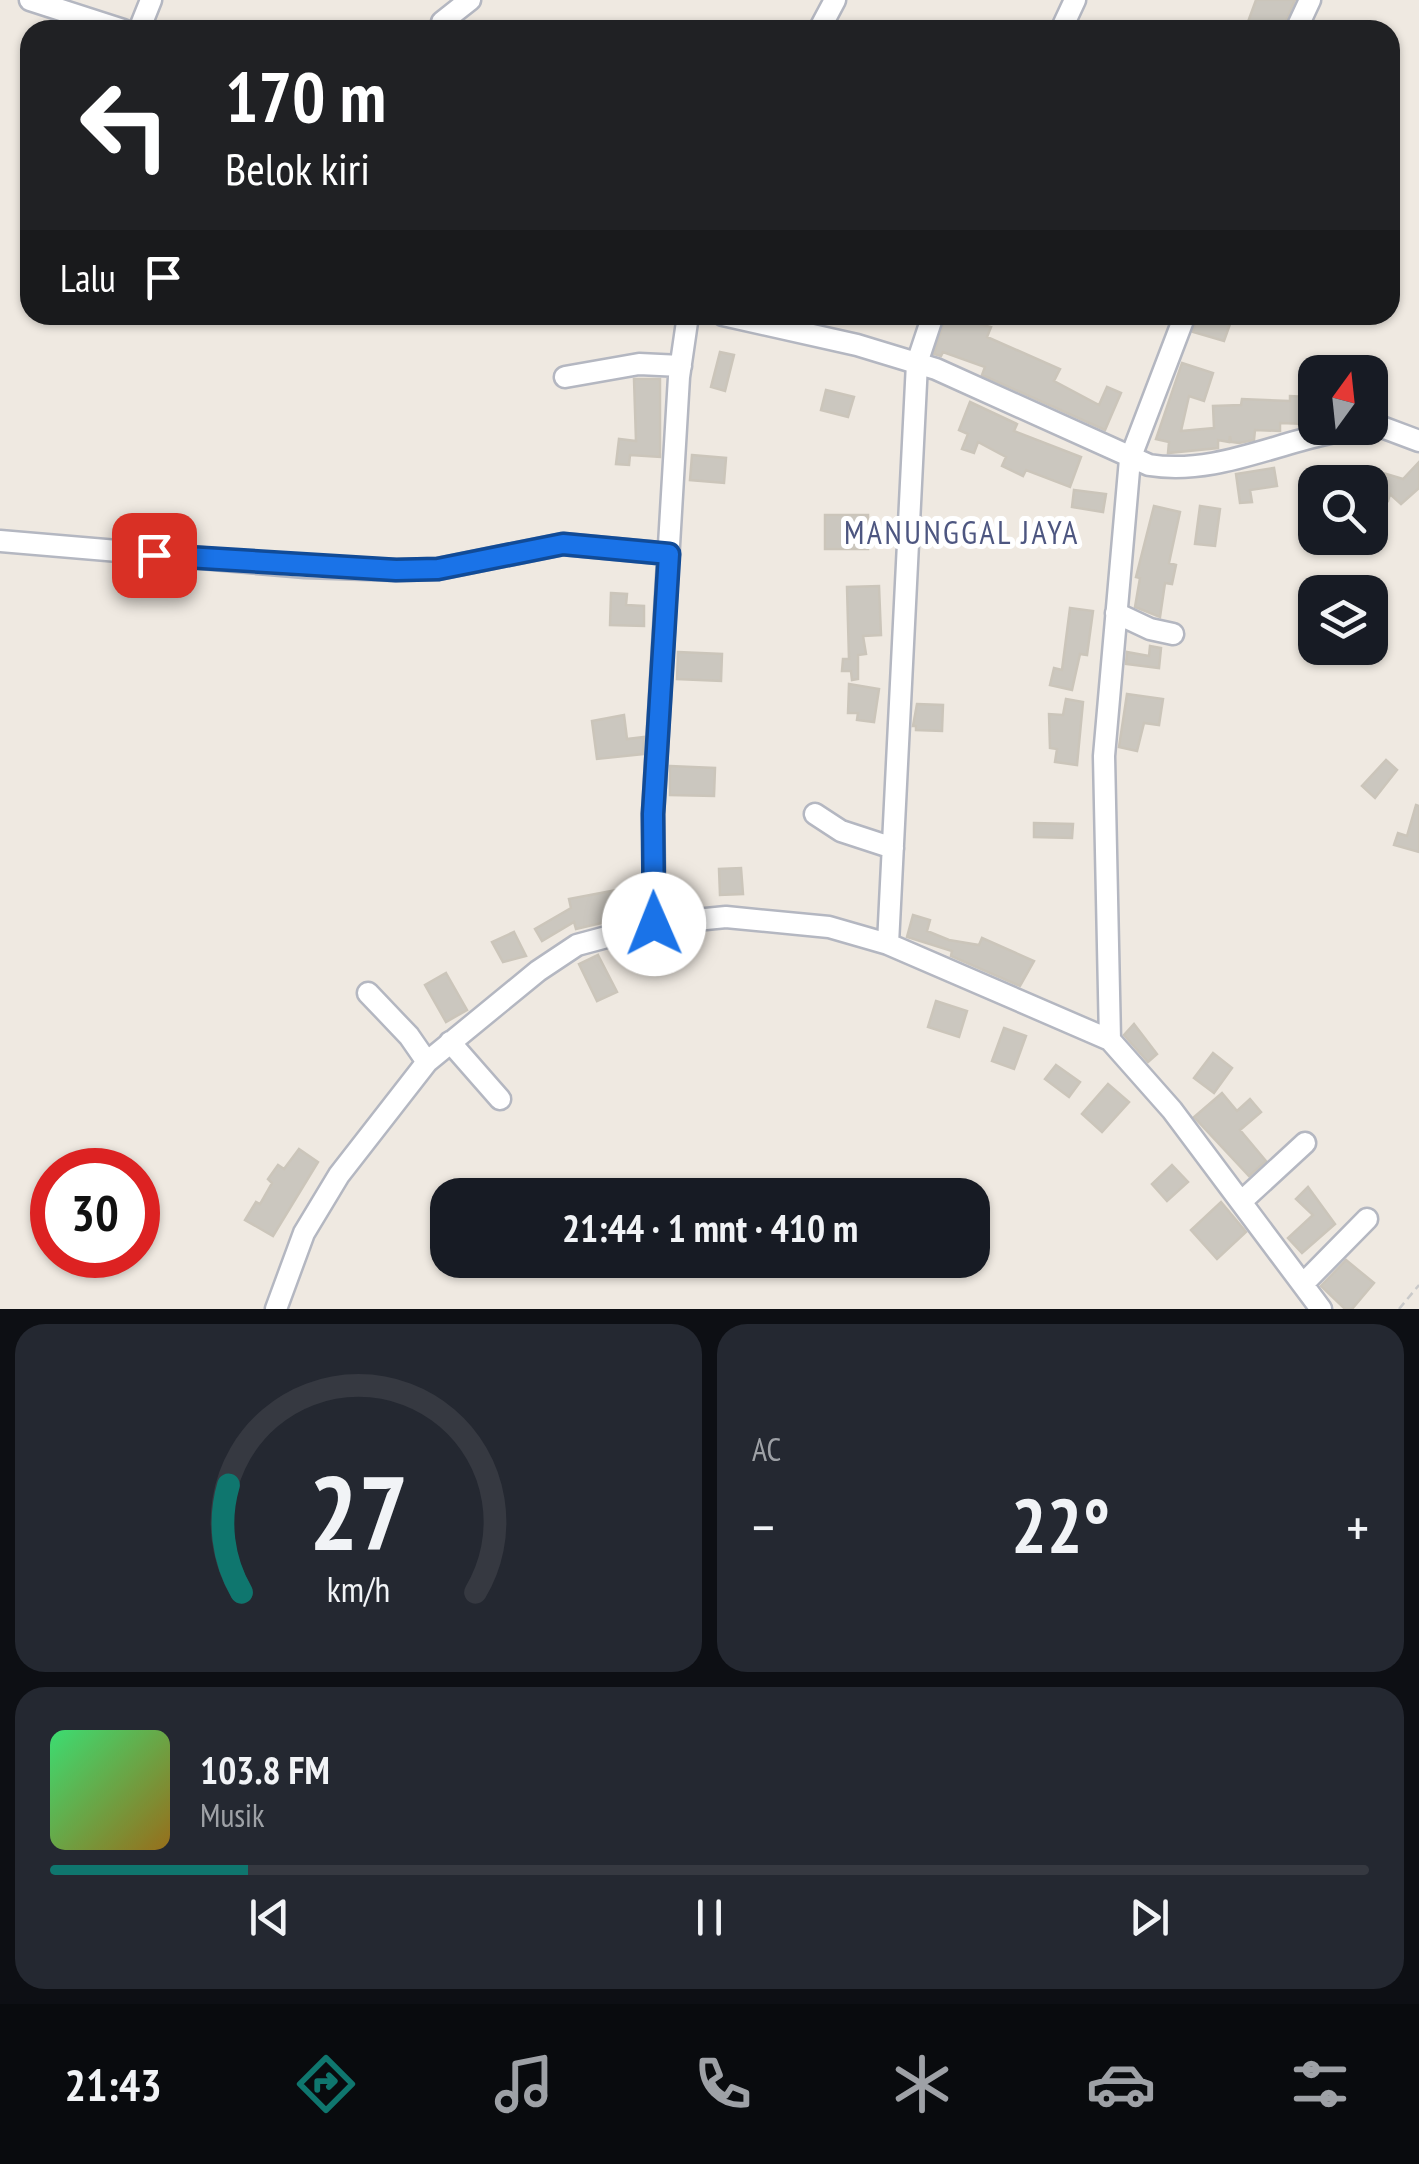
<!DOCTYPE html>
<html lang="id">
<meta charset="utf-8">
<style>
body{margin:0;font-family:"PT Sans Narrow",sans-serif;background:#242831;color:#f1f3f6;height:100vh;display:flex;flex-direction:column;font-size:38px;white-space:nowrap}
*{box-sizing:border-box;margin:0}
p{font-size:32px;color:#9ea1a6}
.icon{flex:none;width:55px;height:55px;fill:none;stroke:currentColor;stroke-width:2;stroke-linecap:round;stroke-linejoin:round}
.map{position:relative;height:1309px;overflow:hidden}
.panel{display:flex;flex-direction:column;gap:15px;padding:15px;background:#0d0f14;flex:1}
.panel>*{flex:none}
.hud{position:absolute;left:20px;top:20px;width:1380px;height:305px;border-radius:30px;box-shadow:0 2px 8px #0004;background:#202124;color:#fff;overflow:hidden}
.needle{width:65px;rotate:15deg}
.controls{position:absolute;left:1298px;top:355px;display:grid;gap:20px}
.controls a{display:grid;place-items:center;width:90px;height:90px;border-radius:20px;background:#171b24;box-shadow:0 2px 8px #0004;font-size:50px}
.speed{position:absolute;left:30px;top:1148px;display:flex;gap:20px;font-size:50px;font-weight:700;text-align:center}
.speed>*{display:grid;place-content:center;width:130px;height:130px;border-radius:50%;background:#171b24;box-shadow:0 2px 8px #0004;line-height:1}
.speed .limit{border:15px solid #d22;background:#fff;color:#111}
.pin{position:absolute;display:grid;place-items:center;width:85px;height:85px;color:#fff;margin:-42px;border-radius:20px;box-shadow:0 5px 15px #0006}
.me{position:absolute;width:110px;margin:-55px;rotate:359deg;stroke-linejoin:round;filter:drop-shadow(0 0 8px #0008)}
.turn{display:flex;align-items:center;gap:35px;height:210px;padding:0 40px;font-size:45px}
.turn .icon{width:130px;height:130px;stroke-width:2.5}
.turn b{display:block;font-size:70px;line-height:85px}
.then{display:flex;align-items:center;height:95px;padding:0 40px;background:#0003;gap:20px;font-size:38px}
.big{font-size:75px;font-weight:800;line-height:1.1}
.panel .tile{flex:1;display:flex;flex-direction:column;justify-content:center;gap:15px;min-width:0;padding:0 35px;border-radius:30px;background:#242831}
.panel .dial{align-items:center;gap:0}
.dial svg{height:260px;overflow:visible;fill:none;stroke:#363941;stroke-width:7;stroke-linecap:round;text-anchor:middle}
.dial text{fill:#f1f3f6;stroke:none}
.song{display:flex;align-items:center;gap:30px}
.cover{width:120px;height:120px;border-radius:15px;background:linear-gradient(135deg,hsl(140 70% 55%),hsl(40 70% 35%))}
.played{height:10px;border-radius:5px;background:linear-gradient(90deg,#0f766e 15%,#363941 15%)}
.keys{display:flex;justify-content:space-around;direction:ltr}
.heat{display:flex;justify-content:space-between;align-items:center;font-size:55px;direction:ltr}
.panel .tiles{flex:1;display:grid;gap:15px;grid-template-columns:1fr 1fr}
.tile:last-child{grid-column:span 2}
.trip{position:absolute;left:430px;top:1178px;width:560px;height:100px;border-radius:30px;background:#171b24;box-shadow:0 2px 8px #0004;font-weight:800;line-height:100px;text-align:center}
.dock{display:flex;height:160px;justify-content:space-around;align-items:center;background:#090b0e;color:#9ea1a6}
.dock .icon{width:70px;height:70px}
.dock .active{color:#0f766e}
.dock b{font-size:45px;color:#f1f3f6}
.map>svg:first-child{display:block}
.building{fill:#cbc7bf;stroke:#cbc5ba;stroke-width:2.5}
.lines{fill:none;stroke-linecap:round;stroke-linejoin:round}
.minor-casing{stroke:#b4b7c1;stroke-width:25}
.path{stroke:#c9c9c9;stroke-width:2.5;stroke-dasharray:8 5;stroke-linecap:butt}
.minor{stroke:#fff;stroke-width:20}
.route-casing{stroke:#114b97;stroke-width:25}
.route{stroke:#1a73e8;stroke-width:18}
.labels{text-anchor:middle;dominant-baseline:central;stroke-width:10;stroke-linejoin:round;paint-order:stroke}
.quarter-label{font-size:32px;letter-spacing:2.5px;fill:#4d5680;stroke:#fff}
</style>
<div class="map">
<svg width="1419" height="1309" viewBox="0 0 1419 1309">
<rect width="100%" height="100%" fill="#efe9e1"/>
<!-- building -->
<path class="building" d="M1256,0H1295L1282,30H1245Z
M946,315L991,327L987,337L1060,369L1054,381L1099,405L1107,387L1121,393L1105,430L982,375L985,367L943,352L941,356L934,354Z
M1198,315L1230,324L1224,341L1193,332Z
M720,352L734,355L725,391L711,387Z
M1182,363L1213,373L1204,401L1189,396L1181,431L1214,428L1213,406L1241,405L1242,399L1290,401V396L1308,397L1306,424L1280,423V431L1255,430L1254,440L1239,443L1231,442L1230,436L1229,442L1218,440V448L1168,453L1169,442L1156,439Z
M634,379H660V457L630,455L629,465L616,464L619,439L636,441Z
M826,390L854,397L848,417L821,410Z
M970,402L1017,424L1014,431L1081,457L1070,487L1026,470L1023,476L1002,466L1006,457L978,442L974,453L962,449L968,434L959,430Z
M692,455L726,458L724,483L690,480Z
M1419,462V488L1401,504L1390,494L1388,501L1373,496L1380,472L1403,479Z
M1274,468L1277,486L1250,490L1252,502L1240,503L1236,474Z
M1074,490L1106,494L1103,512L1072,507Z
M1154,506L1180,512L1169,563L1176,565L1172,584L1165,583L1160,617L1135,607L1140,578L1136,577Z
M1200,506L1220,509L1215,546L1195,544Z
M825,515H868V549H825Z
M879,586L881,635L863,636L866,654L858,655V679L852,680L851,671H842L843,659H849L847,587Z
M611,593L627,594L626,605L644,606V626L610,625Z
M1070,608L1093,611L1087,655L1080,654L1072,690L1050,685L1054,668L1062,670Z
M1150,646L1161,648L1159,668L1126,664L1127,652L1149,656Z
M678,652L722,654L721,681L677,679Z
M849,684L879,689L874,722L857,720L858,713H848Z
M1127,694L1163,699L1159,725L1144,723L1137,751L1119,747Z
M1066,699L1083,702L1077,765L1055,762L1057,749L1050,748L1049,714L1063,715Z
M917,704L943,705L942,731L916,730V726H913Z
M624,715L627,739L644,737L643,754L597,759L592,721Z
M1386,760L1397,770L1375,798L1362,786Z
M670,766L715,768L714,796L670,795Z
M1416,805L1419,806V852L1394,845L1398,833L1407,836Z
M1034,823L1073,824L1072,838L1034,837Z
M741,868L743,894L720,895L719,869Z
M627,888L631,916L576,929L574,922L542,941L535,929L571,908L569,899Z
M913,915L930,920L927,931L949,940L979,945L982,938L1034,961L1020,986L951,956L952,951L907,937Z
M514,932L526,956L503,962L492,942Z
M598,955L617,992L597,1001L579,964Z
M446,973L467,1010L446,1022L425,985Z
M936,1001L967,1011L959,1037L928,1027Z
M1134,1024L1157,1054L1148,1062L1124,1035Z
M1004,1028L1026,1036L1014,1069L992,1061Z
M1213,1053L1232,1068L1214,1093L1194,1078Z
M1056,1065L1080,1082L1069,1097L1045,1079Z
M1108,1084L1129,1102L1102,1132L1082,1114Z
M1222,1093L1237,1111L1250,1099L1261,1112L1240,1130L1266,1161L1249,1176L1194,1117Z
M299,1149L318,1162L273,1236L245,1220L256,1202L260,1204L272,1183L268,1179L278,1165L284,1169Z
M1172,1165L1188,1182L1167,1201L1152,1184Z
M1308,1187L1335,1224L1302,1253L1288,1238L1313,1215L1296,1199Z
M1221,1202L1246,1232L1217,1259L1191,1230Z
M1346,1260L1374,1283L1352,1309H1345L1321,1286Z"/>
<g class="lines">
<defs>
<path id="minor" d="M30,0L123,30
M442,22L470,0
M139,30L151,0
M819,30L835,0
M1061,30L1075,0
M1296,30L1310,0
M723,315L857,345L936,369L1149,465C1224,477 1291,433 1365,428
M565,377L639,364L681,366
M1370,427L1379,426L1419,441
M0,541L305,567L397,570L438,569L563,544L669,554
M1116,613L1150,629L1173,634
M815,814L841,831L893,848
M655,924L653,814L679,377L688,315
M888,944L917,363L933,315
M368,993L409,1036L427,1062
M1110,1040L1104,756L1130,459L1185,315
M450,1042L500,1099
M1242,1201L1305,1143
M1303,1284L1367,1219
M276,1309L304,1233L339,1175L427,1062L538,971L577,945L655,924L726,917L829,927L888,944L1110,1040L1172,1110L1321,1309"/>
</defs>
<!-- minor casing -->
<use href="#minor" class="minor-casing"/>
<!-- path -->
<path class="path" d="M1399,1309L1419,1285"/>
<!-- minor -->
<use href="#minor" class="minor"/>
</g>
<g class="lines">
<defs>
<path id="route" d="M154,555L396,570L438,569L563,544L669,554L653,814L654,924"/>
</defs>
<!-- route casing -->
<use href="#route" class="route-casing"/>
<!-- route -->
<use href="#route" class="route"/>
</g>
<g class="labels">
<!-- quarter labels -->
<g class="quarter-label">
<text x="962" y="532">MANUNGGAL JAYA</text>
</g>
</g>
</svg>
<div class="controls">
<a><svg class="needle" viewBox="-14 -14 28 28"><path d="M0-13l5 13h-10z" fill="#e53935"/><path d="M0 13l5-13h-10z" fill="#9ea1a6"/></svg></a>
<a><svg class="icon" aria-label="search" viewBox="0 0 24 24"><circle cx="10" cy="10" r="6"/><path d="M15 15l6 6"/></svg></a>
<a><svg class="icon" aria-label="layers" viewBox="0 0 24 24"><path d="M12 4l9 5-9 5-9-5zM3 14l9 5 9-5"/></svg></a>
</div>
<div class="speed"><div class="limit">30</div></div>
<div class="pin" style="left:154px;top:555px;background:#d93025"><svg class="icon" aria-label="arrive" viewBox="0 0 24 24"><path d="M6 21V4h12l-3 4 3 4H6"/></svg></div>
<svg class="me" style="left:654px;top:924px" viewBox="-20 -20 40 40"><circle r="19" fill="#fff"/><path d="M0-13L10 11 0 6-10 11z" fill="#1a73e8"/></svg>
<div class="trip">21:44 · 1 mnt · 410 m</div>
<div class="hud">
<div class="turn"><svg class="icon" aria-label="left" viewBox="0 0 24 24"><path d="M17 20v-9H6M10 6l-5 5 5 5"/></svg><div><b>170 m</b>Belok kiri</div></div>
<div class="then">Lalu<svg class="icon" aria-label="arrive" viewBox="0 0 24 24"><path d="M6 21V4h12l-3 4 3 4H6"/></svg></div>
</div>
</div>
<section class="panel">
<div class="tiles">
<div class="tile dial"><svg viewBox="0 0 100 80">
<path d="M14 69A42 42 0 1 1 86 69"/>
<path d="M14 69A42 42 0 0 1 10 36" stroke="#0f766e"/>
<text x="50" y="56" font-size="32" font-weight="700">27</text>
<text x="50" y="72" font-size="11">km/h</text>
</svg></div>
<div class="tile"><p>AC</p>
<div class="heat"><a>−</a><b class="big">22°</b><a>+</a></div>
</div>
<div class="tile">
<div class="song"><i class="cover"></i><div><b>103.8 FM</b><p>Musik</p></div></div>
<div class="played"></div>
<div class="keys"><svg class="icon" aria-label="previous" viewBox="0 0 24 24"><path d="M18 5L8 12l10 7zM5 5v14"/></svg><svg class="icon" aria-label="pause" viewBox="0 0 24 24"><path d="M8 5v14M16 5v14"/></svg><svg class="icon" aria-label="next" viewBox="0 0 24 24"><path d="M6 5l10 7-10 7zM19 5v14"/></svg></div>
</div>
</div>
</section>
<nav class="dock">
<b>21:43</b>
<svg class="icon active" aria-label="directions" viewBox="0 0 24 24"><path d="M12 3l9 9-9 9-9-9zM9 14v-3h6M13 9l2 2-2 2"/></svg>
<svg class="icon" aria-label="music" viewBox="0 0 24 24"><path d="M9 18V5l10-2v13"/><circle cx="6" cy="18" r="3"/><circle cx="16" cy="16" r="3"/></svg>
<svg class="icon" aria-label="phone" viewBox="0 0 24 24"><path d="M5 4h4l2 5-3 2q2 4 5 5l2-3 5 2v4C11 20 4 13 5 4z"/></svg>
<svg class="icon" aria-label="climate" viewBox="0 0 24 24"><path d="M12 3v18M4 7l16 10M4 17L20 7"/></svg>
<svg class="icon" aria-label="car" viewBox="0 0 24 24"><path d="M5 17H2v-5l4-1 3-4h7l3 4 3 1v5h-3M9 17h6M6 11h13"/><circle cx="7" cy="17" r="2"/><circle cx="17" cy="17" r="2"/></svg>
<svg class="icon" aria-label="filters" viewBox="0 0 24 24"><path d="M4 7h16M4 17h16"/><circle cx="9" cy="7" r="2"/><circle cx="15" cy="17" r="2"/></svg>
</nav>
